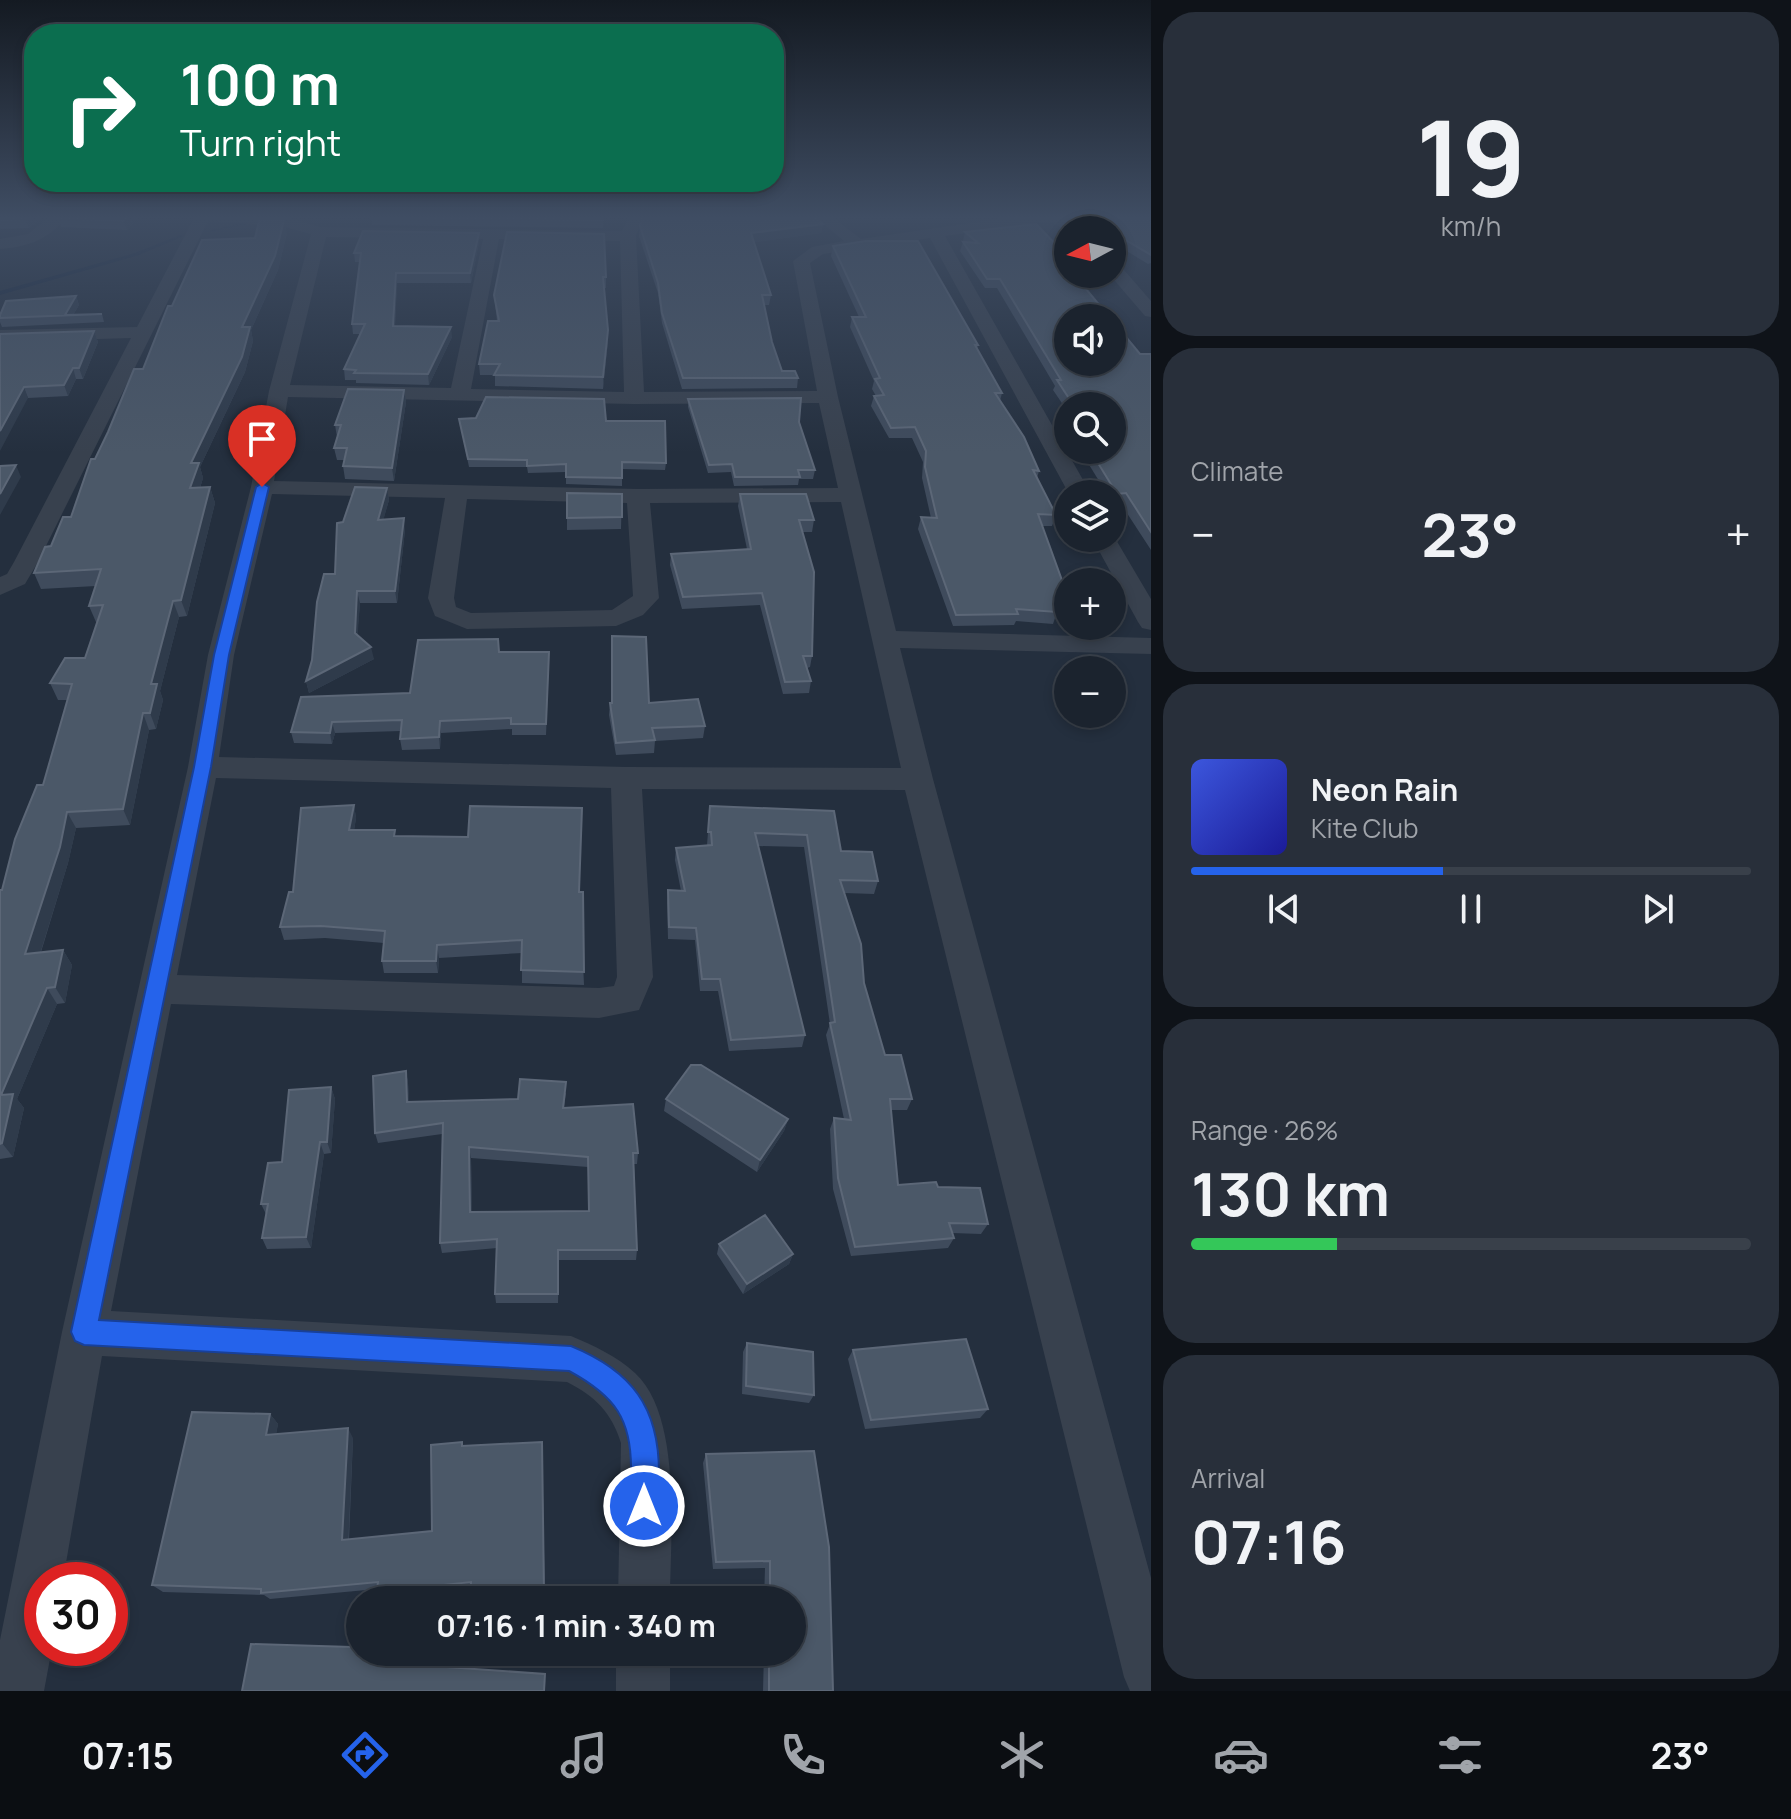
<!DOCTYPE html>
<meta charset="utf-8">
<style>
body{margin:0;font-family:Manrope,sans-serif;background:#282f3a;color:#f1f3f6;height:100vh;display:flex;flex-direction:column;font-size:30px;white-space:nowrap}
*{box-sizing:border-box;margin:0}
p{font-size:26px;color:#a0a4aa}
.icon{flex:none;width:44px;height:44px;fill:none;stroke:currentColor;stroke-width:2;stroke-linecap:round;stroke-linejoin:round}
.map{position:relative;flex:1;overflow:hidden}
.details{display:flex;flex-direction:column;gap:12px;padding:12px;background:#0f1319;width:640px}
.details>*{flex:none}
.guide{position:absolute;left:24px;top:24px;width:760px;height:168px;border-radius:32px;box-shadow:0 4px 12px #0003,0 0 0 2px #39404a;background:#0b6e4f;color:#fff;overflow:hidden}
.needle{width:52px;rotate:263deg}
.tools{position:absolute;left:1054px;top:216px;display:grid;gap:16px}
.tools a{display:grid;place-items:center;width:72px;height:72px;border-radius:50%;background:#1b232e;box-shadow:0 4px 12px #0003,0 0 0 2px #39404a;font-size:40px}
.speed{position:absolute;left:24px;top:1562px;display:flex;gap:16px;font-size:40px;font-weight:700;text-align:center}
.speed>*{display:grid;place-content:center;width:104px;height:104px;border-radius:50%;background:#1b232e;box-shadow:0 4px 12px #0003,0 0 0 2px #39404a;line-height:1}
.speed .limit{border:12px solid #d22;background:#fff;color:#111}
.pin{position:absolute;display:grid;place-items:center;width:68px;height:68px;color:#fff;margin:-82px -34px;border-radius:50% 50% 50% 0;rotate:-45deg;box-shadow:0 0 8px #0007}
.pin .icon{rotate:45deg}
.me{position:absolute;width:88px;margin:-44px;rotate:0deg;stroke-linejoin:round;filter:drop-shadow(0 0 6px #0008)}
.turn{display:flex;align-items:center;gap:28px;height:168px;padding:0 24px;font-size:36px}
.turn .icon{width:104px;height:104px;stroke-width:2.5}
.turn b{display:block;font-size:56px;line-height:68px}
.big{font-size:60px;font-weight:700;line-height:1.1}
.details .tile{flex:1;display:flex;flex-direction:column;justify-content:center;gap:12px;min-width:0;padding:0 28px;border-radius:32px;background:#282f3a}
.details .dial{align-items:center;gap:0}
.dial b{font-size:104px;line-height:1}
.song{display:flex;align-items:center;gap:24px}
.cover{width:96px;height:96px;border-radius:12px;background:linear-gradient(135deg,hsl(230 70% 55%),hsl(240 70% 35%))}
.played{height:8px;border-radius:4px;background:linear-gradient(90deg,#2563eb 45%,#39404a 45%)}
.keys{display:flex;justify-content:space-around;direction:ltr}
.heat{display:flex;justify-content:space-between;align-items:center;font-size:44px;direction:ltr}
.charge{height:12px;border-radius:6px;background:linear-gradient(90deg,#34c759 26%,#39404a 0)}
.trip{position:absolute;left:346px;top:1586px;width:460px;height:80px;border-radius:40px;background:#1b232e;box-shadow:0 4px 12px #0003,0 0 0 2px #39404a;font-weight:700;line-height:80px;text-align:center}
.tab-bar{display:flex;height:128px;justify-content:space-around;align-items:center;background:#0b0e12;color:#a0a4aa}
.tab-bar .icon{width:56px;height:56px}
.tab-bar .current{color:#2563eb}
.tab-bar b{font-size:36px;color:#f1f3f6}
main{display:flex;flex:1;min-height:0}
.map>svg:first-child{display:block}
.lines{fill:none;stroke-linecap:round;stroke-linejoin:round}
.stream{fill:#17263c;fill-rule:evenodd}
.street{fill:#38414e;fill-rule:evenodd}
.wall{fill:#3f4b5c;fill-rule:evenodd}
.shaded-wall{fill:#2f3b4b}
.building{fill:#4b5868;stroke:#5c6777;stroke-width:2;fill-rule:evenodd}
.route{fill:#2563eb;stroke:#184099;stroke-width:2}
</style>
<main>
<div class="map">
<svg width="1151" height="1691" viewBox="0 0 1151 1691">
<rect width="100%" height="100%" fill="#242f3e"/>
<g class="lines">
<!-- stream -->
<path class="stream" d="M255,220L257,222L210,232L208,231Z
M180,235L184,236L139,255L0,295V291L135,253Z"/>
<!-- street -->
<path class="street" d="M51,216H67C50,239 28,247 0,249V239L28,234Z
M195,216H282L320,227L622,231L629,216H643L636,236L644,392L817,391L793,261L812,247L844,241L814,216H831L861,239L1018,216H1064L1083,230L1068,232L1050,221L945,236L1091,494H1069L930,238L823,254L810,263L838,397L896,631L1151,638V654L900,648L933,779L1151,1578V1691H1130L1124,1677L905,790L642,789L653,977L639,1010L599,1018L171,1004L111,1311L571,1336C594,1346 617,1356 635,1373C683,1417 670,1539 670,1600H618L621,1443C612,1413 595,1396 567,1382L102,1356L63,1580H42V1648H52L44,1691H0V1640L62,1332L188,767L208,655L251,487L269,391L311,234L281,226L208,221L38,562L25,584L0,595V577L7,574L14,562L131,338L0,342V330L137,327ZM326,237L483,239L451,388L290,385ZM499,239L620,241L624,392L471,389ZM288,397L634,404L819,403L838,488L638,489L274,481ZM272,494L445,498L428,598L435,616L467,629L616,626L643,615L659,598L650,503L841,502L901,768L626,767L219,757L234,655ZM467,499L627,503L633,596L612,610L471,613L456,607L454,598ZM216,778L611,788L617,977L614,986L599,988L177,975Z
M1112,262L1118,263L1151,301V317L1145,316L1109,274H1112Z
M1112,533L1151,599V630L1142,628L1138,622L1092,538H1112Z
M616,1652H670V1691H616Z"/>
</g>
<!-- wall -->
<path class="wall" d="M0,216H46L29,228L0,229Z
M59,216H177L137,218L127,230L61,227L58,218Z
M371,216L603,220V228L372,225Z
M1151,216V263L1148,264L1112,242V230H1091L1084,225L1086,217Z
M823,224L821,233L754,242L771,295L769,305H764L772,342L782,371L798,378L797,388L682,389L662,323L658,293L639,236L640,226Z
M965,232L1089,278L1086,287H1084L1140,354H1151V550L1121,504H1113L1112,494H1107L1080,450H1112V406H1068V412L1053,390L1055,386L997,288H985L960,251L963,242H965L963,241Z
M287,233L278,270L251,330L253,341L245,372L200,467L203,478L200,488L210,487L215,503L187,616L179,617L160,691L163,700L156,729L149,730L130,825L76,828L68,863L41,952L63,950L72,965L65,1003L57,1004L17,1099L24,1108L13,1157L0,1159V890H2L43,785L68,700H58L50,683L85,658L97,622H96L89,606L96,586L41,589L34,573L71,517L95,459L143,369L172,306L255,238Z
M479,242L471,283H397L395,326L452,337L429,385L356,383V380H345L344,369L361,334H353L352,324L360,262H355L354,253Z
M833,246L978,345L977,349L1002,393L1000,401L1039,471L1037,478L1056,515L1052,526H1042L1068,597V610L1066,616L1056,615L1053,624L1016,621L1014,625L953,626L918,529L921,517L931,518L922,478L923,462L912,438H889L871,406L874,396H876L872,389L874,381L850,327L852,317H859L831,256Z
M606,277V288H604L608,330V341L603,389L495,386V375H480L479,364L497,321L494,295Z
M76,296L79,305L73,315L102,314L104,322L2,327L0,322V315Z
M94,331L98,342L83,379H76L68,396L28,398L0,334Z
M404,390L406,402L394,481L345,479L343,466L344,460H337L334,448L337,437L335,425Z
M688,399L799,422L815,470L813,479H799L798,485L734,486L731,472L708,473L688,407Z
M459,419L606,421L666,463L665,470L622,469V486L566,484V472L528,473L527,467H469Z
M387,488L389,500L383,520L405,530L397,603H360L357,636L374,659L309,693L306,681L335,574L343,522Z
M567,493L622,494L621,529L567,530Z
M740,494L814,520L812,532H802L812,656L810,667L807,668L811,681L809,693L783,694L760,605L682,609L670,565L671,554L747,549L738,506Z
M499,652L549,663L546,735H512V729L441,733L440,749L402,750L400,739L401,731L335,733L332,744L294,743L291,732L410,693Z
M610,703H649L705,726L703,738L655,741L654,753L616,755L609,715Z
M354,805L356,818L354,830L396,836L580,892L584,985L522,983V953L439,958L438,973H384L382,961L384,943L325,938L284,940L280,927L293,892Z
M710,806L834,811L841,851L878,881L874,894L844,893L864,983L885,1055L912,1099L907,1110H891L898,1185L938,1187L988,1224L981,1234L952,1233L954,1238L948,1248L851,1256L833,1189L830,1129L834,1118L844,1119L826,1035L830,1024L804,847L758,846L805,1035L802,1047L729,1051L718,991H700L695,940L668,939L667,903L668,890L681,891L675,860L676,848L710,846L707,845Z
M406,1071L408,1083L409,1102L518,1099L566,1093L564,1108L638,1153L637,1164H634L637,1250L636,1260H559L558,1303H496L495,1294L497,1248L442,1253L440,1243L442,1134L378,1143L375,1133ZM471,1158L588,1167L589,1211L472,1212Z
M331,1087L335,1099L331,1153L324,1154L311,1248L267,1249L262,1238L266,1214L261,1204L282,1162Z
M666,1099L788,1119L784,1131L757,1172L664,1111Z
M719,1244L793,1254L789,1264L743,1294L717,1254Z
M747,1343L814,1395L809,1403L742,1394L743,1352Z
M853,1350L988,1409L980,1418L865,1429L848,1359Z
M270,1414L278,1424L276,1434L353,1438L349,1540L432,1531L463,1446L542,1442L545,1600H472L471,1588L383,1598L377,1592V1589L270,1599L264,1595L163,1592L152,1585Z
M814,1451L833,1691H763L764,1652H792V1600H764L765,1568L713,1569L703,1463L706,1454Z"/>
<!-- shaded-wall -->
<path class="shaded-wall" d="M29,216H46L29,228L25,219Z
M128,216H136L137,218L127,230L124,221Z
M284,220L287,233L278,270L251,330L253,341L245,372L200,467L203,478L195,504L190,488L191,463Z
M823,224L821,233L750,243L751,233Z
M479,233V242L471,283L470,273Z
M396,273L397,283L394,335L393,326Z
M76,296L79,305L73,315H65Z
M451,327L452,337L429,385L428,374Z
M608,330V341L603,389V377Z
M94,331L98,342L83,379L79,368Z
M73,368L76,379L68,396L64,385Z
M24,387L28,398L0,451V431Z
M404,390L406,402L394,481L392,468Z
M16,465L21,477L0,515V494Z
M210,487L215,503L187,616L181,600Z
M387,488L389,500L380,532L378,520Z
M404,518L405,530L397,603L395,591Z
M357,591L360,603L357,645L355,633Z
M173,601L179,617L160,691L163,700L156,729L150,713L151,684Z
M371,647L374,659L309,693L306,681Z
M143,713L149,730L130,825L123,809Z
M440,721L441,733L440,749L439,737Z
M332,722L335,733L332,744L330,733Z
M354,805L356,818L352,843L349,830Z
M67,812L76,828L68,863L35,970L25,954Z
M437,945L439,958L438,973L436,961Z
M63,950L72,965L65,1003L55,987Z
M47,988L57,1004L17,1099L24,1108L13,1157L2,1143L1,1095Z
M406,1071L408,1083L410,1113L407,1102Z
M331,1087L335,1099L331,1153L327,1142Z
M788,1119L784,1131L757,1172L760,1160Z
M320,1142L324,1154L311,1248L306,1237Z
M469,1147L471,1158L472,1222L470,1212Z
M793,1254L789,1264L743,1294L747,1284Z
M270,1414L278,1424L274,1445L266,1435Z
M348,1428L353,1438L348,1548L342,1540Z
M542,1442V1452L545,1600L544,1594Z
M390,1652H395V1668L390,1663Z"/>
<!-- building -->
<path class="building" d="M0,216H29L25,219L0,220Z
M59,216H128L124,221L58,218Z
M603,216V220L371,217V216Z
M643,216H812L823,224L751,233L771,295H762L772,342L782,371H795L798,378H683L662,313L658,283L640,226Z
M1091,216H1151V255L1112,232V230H1108L1086,217Z
M284,220L275,256L242,327H250L242,357L191,463H199L190,488L210,487L181,600L173,601L151,684H157L150,713H143L123,809L67,812L60,847L25,954L63,950L55,987L47,988L1,1095L13,1094L2,1143L0,1144V890H2L15,839L37,785H43L72,684L50,683L65,658H85L103,605L89,606L101,569L34,573L45,547L51,546L63,517H71L91,459H95L108,432L134,369H143L168,306H172L202,240L255,238L259,221Z
M1036,224L1068,257V274H1085L1089,278H1077L1110,318H1068V362H1112V320L1140,354H1151V532L1126,493L1117,494L1090,450H1112V406H1074L1057,380H1061L1000,279H987L963,242L978,243L965,232Z
M363,231L479,233L470,273H396L393,326L451,327L428,374L354,373L356,370L344,369L365,324H352L361,253H354Z
M507,232L604,234L606,277H603L608,330L603,377L494,375L500,364H479L488,321H499L494,295Z
M866,241H918L978,345H975L1002,393H995L1024,437L1039,471L1033,470L1056,515L1038,514L1068,597V604L1059,603L1057,612L1016,609L1018,614L956,615L921,517L937,518L925,467L926,451L915,427L891,428L874,396L884,395L875,379L880,378L852,317H866L833,246Z
M76,296L65,315L102,314L0,318V315L6,301Z
M94,331L79,368H73L64,385L24,387L0,431V334Z
M348,389L404,390L392,468L343,466L347,448H334L341,425H335Z
M486,397L604,399L606,421H665L666,463L622,462V478L566,477V464L527,466V460L468,459L459,419L476,418Z
M801,398L799,422L815,470H798L800,477H735L732,464L709,465L688,399Z
M16,465L0,494V466Z
M355,487L387,488L378,520L404,518L395,591H357L355,633L371,647L306,681L312,660L317,602L324,574H335L337,523L343,522Z
M567,493L622,494V517L567,518Z
M740,494H806L814,520H799L814,572L812,656H803L811,681L785,682L762,593L683,597L671,554L751,549Z
M612,636L646,637L649,703L698,699L705,726L652,728L655,740L616,743L610,703H612Z
M498,639L499,652H549L546,724H511V718L440,721L439,737L400,739L402,720L332,722L330,733L291,732L301,697L410,693L418,640Z
M354,805L349,830H395L394,836L468,837L470,806L582,808L579,892H583L584,972L521,970L522,940L437,945L436,961H382L385,931L321,926L280,927L289,892H293L301,808Z
M710,806L834,811L841,851L872,852L878,881L840,880L861,944L864,983L885,1055H901L912,1099H890L898,1185L936,1182L938,1187L980,1188L988,1224L949,1223L954,1238L855,1247L838,1178L834,1118L851,1120L830,1023L835,1022L807,835L755,833L805,1035L731,1040L720,979H702L696,928L669,927L668,890L685,891L676,848L712,845L711,832H708Z
M691,1065H701L788,1119L760,1160L666,1099Z
M406,1071L407,1102L518,1099L520,1079L566,1082L563,1108L633,1104L638,1153H633L637,1250H558V1294H495L497,1239L440,1243L443,1123L375,1133L373,1076ZM469,1147L588,1157L589,1211L470,1212Z
M331,1087L327,1142H320L306,1237L262,1238L268,1204H261L268,1163L282,1162L289,1090Z
M765,1215L793,1254L747,1284L719,1244Z
M966,1339L988,1409L871,1420L853,1350Z
M747,1343L813,1352L814,1395L746,1386Z
M192,1412L270,1414L266,1435L348,1428L342,1540L432,1531L431,1445L462,1442V1446L542,1442L544,1594L471,1598V1582L377,1592L378,1582L261,1593V1589L152,1585Z
M814,1451L829,1547L833,1691H769V1652H792V1600H770V1561L716,1562L706,1454Z
M585,1588V1600H550V1590Z
M353,1643L360,1644V1652H390V1663L545,1674L544,1691H242L251,1644L352,1647Z"/>
<!-- sky -->
<linearGradient id="sky" x2="0" y2="1"><stop stop-color="#141a22"/><stop offset="0.48" stop-color="#3f4d63"/><stop offset="1" stop-color="#3f4d63" stop-opacity="0"/></linearGradient>
<rect width="1151" height="453" fill="url(#sky)"/>
<!-- route -->
<path class="route" d="M262,483L269,487L229,655L211,767L99,1320L571,1346C632,1371 659,1407 659,1473C659,1488 660,1502 654,1516L644,1520L634,1516C629,1502 631,1487 631,1472C632,1419 615,1396 569,1371L84,1345L75,1341L71,1332L194,767L214,655L256,487Z"/>
</svg>
<div class="tools">
<a><svg class="needle" viewBox="-14 -14 28 28"><path d="M0-13l5 13h-10z" fill="#e53935"/><path d="M0 13l5-13h-10z" fill="#a0a4aa"/></svg></a>
<a><svg class="icon" aria-label="sound" viewBox="0 0 24 24"><path d="M4 9h4l5-4v14l-5-4H4zM17 9q2 3 0 6"/></svg></a>
<a><svg class="icon" aria-label="search" viewBox="0 0 24 24"><circle cx="10" cy="10" r="6"/><path d="M15 15l6 6"/></svg></a>
<a><svg class="icon" aria-label="layers" viewBox="0 0 24 24"><path d="M12 4l9 5-9 5-9-5zM3 14l9 5 9-5"/></svg></a>
<a>+</a>
<a>−</a>
</div>
<div class="speed"><div class="limit">30</div></div>
<div class="pin" style="left:262px;top:487px;background:#d93025"><svg class="icon" aria-label="arrive" viewBox="0 0 24 24"><path d="M6 21V4h12l-3 4 3 4H6"/></svg></div>
<svg class="me" style="left:644px;top:1506px" viewBox="-20 -20 40 40"><circle r="17" fill="#2563eb" stroke="#fff" stroke-width="3"/><path d="M0-11L8 9 0 5-8 9z" fill="#fff"/></svg>
<div class="trip">07:16 · 1 min · 340 m</div>
<div class="guide">
<div class="turn"><svg class="icon" aria-label="right" viewBox="0 0 24 24"><path d="M7 20v-9h11M14 6l5 5-5 5"/></svg><div><b>100 m</b>Turn right</div></div>
</div>
</div>
<section class="details">
<div class="tile dial"><b>19</b><p>km/h</p></div>
<div class="tile"><p>Climate</p>
<div class="heat"><a>−</a><b class="big">23°</b><a>+</a></div>
</div>
<div class="tile">
<div class="song"><i class="cover"></i><div><b>Neon Rain</b><p>Kite Club</p></div></div>
<div class="played"></div>
<div class="keys"><svg class="icon" aria-label="previous" viewBox="0 0 24 24"><path d="M18 5L8 12l10 7zM5 5v14"/></svg><svg class="icon" aria-label="pause" viewBox="0 0 24 24"><path d="M8 5v14M16 5v14"/></svg><svg class="icon" aria-label="next" viewBox="0 0 24 24"><path d="M6 5l10 7-10 7zM19 5v14"/></svg></div>
</div>
<div class="tile"><p>Range · 26%</p><b class="big">130 km</b><div class="charge"></div></div>
<div class="tile"><p>Arrival</p><b class="big">07:16</b></div>
</section>
</main>
<nav class="tab-bar">
<b>07:15</b>
<svg class="icon current" aria-label="directions" viewBox="0 0 24 24"><path d="M12 3l9 9-9 9-9-9zM9 14v-3h6M13 9l2 2-2 2"/></svg>
<svg class="icon" aria-label="music" viewBox="0 0 24 24"><path d="M9 18V5l10-2v13"/><circle cx="6" cy="18" r="3"/><circle cx="16" cy="16" r="3"/></svg>
<svg class="icon" aria-label="phone" viewBox="0 0 24 24"><path d="M5 4h4l2 5-3 2q2 4 5 5l2-3 5 2v4C11 20 4 13 5 4z"/></svg>
<svg class="icon" aria-label="climate" viewBox="0 0 24 24"><path d="M12 3v18M4 7l16 10M4 17L20 7"/></svg>
<svg class="icon" aria-label="car" viewBox="0 0 24 24"><path d="M5 17H2v-5l4-1 3-4h7l3 4 3 1v5h-3M9 17h6M6 11h13"/><circle cx="7" cy="17" r="2"/><circle cx="17" cy="17" r="2"/></svg>
<svg class="icon" aria-label="filters" viewBox="0 0 24 24"><path d="M4 7h16M4 17h16"/><circle cx="9" cy="7" r="2"/><circle cx="15" cy="17" r="2"/></svg>
<b>23°</b>
</nav>
